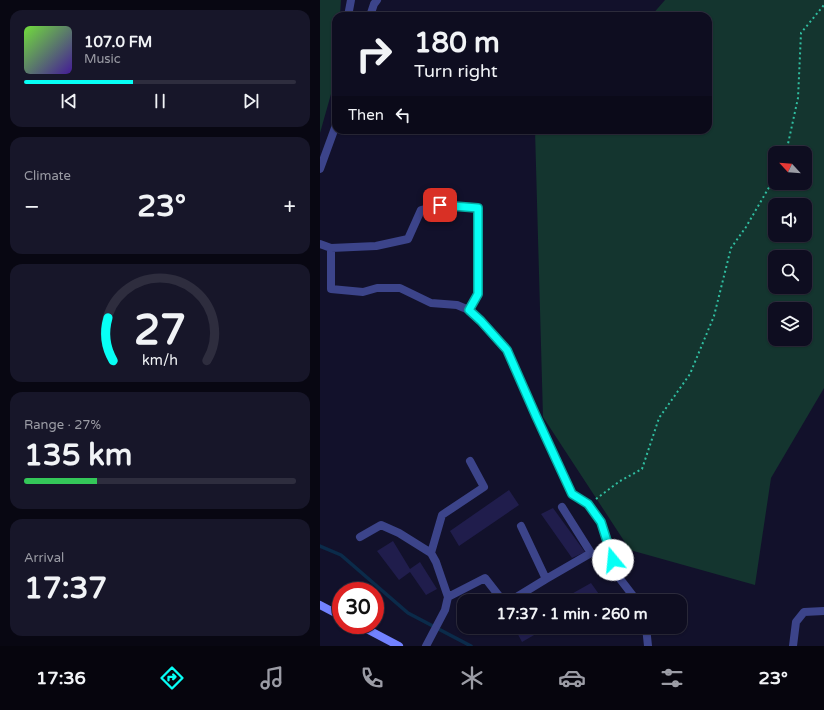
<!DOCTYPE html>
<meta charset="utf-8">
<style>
body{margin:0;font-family:"Varela Round",sans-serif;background:#171629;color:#f1f3f6;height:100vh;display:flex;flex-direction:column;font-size:15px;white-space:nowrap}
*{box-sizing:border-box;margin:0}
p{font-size:13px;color:#9b9ca5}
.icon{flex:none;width:22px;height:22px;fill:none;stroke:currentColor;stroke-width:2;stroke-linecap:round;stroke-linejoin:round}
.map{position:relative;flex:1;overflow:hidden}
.sheet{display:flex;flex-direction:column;gap:10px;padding:10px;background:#080712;width:320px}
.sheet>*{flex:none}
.hud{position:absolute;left:12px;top:12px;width:380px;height:122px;border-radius:12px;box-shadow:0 1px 3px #0004,0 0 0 1px #2e2d3e;background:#0e0d20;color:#f1f3f6;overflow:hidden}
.needle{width:26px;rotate:296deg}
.buttons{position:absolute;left:448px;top:146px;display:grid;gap:8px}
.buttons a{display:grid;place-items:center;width:44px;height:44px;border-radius:8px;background:#0e0d20;box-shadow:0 1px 3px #0004,0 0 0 1px #2e2d3e;font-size:20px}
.speed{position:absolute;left:12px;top:582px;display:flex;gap:8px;font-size:20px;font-weight:700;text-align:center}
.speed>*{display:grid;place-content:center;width:52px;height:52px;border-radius:50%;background:#0e0d20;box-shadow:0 1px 3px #0004,0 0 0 1px #2e2d3e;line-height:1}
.speed .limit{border:6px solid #d22;background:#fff;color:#111}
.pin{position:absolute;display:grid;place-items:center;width:34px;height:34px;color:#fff;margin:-17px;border-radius:8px;box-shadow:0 2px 6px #0006}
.me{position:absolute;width:44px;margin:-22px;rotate:343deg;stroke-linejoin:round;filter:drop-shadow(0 0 3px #0008)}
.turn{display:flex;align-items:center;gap:14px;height:84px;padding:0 16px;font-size:18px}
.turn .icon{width:52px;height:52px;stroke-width:2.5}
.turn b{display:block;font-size:28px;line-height:34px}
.then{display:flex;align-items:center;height:38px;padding:0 16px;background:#0003;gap:8px;font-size:15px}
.big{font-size:30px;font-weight:700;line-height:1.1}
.sheet .card{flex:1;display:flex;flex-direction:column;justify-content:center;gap:6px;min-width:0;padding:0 14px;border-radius:12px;background:#171629}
.sheet .dial{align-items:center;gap:0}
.dial svg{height:104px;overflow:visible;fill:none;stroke:#2e2d3e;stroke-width:7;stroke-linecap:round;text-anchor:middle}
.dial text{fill:#f1f3f6;stroke:none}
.song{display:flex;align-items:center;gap:12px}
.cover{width:48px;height:48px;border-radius:6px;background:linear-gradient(135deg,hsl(100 70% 55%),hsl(260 70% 35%))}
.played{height:4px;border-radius:2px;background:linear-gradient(90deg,#07fff5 40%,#2e2d3e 40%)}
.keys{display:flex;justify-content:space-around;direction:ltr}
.heat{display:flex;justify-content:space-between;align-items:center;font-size:22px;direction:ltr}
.charge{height:6px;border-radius:3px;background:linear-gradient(90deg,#34c759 27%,#2e2d3e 0)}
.trip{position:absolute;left:137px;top:594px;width:230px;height:40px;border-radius:12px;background:#0e0d20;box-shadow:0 1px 3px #0004,0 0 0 1px #2e2d3e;font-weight:700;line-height:40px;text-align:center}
.tab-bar{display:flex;height:64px;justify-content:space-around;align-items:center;background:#06050d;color:#9b9ca5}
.tab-bar .icon{width:28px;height:28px}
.tab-bar .on{color:#07fff5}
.tab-bar b{font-size:18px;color:#f1f3f6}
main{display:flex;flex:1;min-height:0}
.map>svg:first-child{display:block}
.green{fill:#14352f;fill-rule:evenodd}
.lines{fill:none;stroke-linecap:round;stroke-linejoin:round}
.stream{stroke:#0b2b4a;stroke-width:3.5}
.building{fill:#201d4c}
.path{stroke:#30bea1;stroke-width:2;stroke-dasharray:2 3;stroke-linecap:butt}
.street{stroke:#3c448a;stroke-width:8}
.secondary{stroke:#7282ff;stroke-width:8}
.route-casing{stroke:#05a69f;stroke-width:10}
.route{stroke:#07fff5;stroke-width:7}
</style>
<main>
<section class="sheet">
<div class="card">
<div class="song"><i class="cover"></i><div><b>107.0 FM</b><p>Music</p></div></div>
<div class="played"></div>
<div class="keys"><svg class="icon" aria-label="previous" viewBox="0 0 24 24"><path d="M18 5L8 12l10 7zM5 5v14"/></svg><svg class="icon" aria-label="pause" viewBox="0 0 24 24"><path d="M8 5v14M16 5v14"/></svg><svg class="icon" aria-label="next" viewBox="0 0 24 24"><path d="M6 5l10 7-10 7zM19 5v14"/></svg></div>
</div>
<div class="card"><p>Climate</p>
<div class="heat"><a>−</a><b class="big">23°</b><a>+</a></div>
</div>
<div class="card dial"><svg viewBox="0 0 100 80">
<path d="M14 69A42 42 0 1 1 86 69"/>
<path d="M14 69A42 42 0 0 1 10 36" stroke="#07fff5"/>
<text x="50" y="56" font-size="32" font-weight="700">27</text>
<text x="50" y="72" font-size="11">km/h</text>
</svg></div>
<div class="card"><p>Range · 27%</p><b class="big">135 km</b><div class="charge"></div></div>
<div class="card"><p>Arrival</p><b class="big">17:37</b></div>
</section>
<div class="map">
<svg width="504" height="646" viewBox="0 0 504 646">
<rect width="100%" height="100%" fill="#12112b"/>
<!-- green -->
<path class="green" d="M0,0H21L20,16H16V57L13,87L0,133Z
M345,0H504V388L451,478L435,585L310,550L223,417L215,130H388V16H331ZM455,153H485V183H455ZM455,205H485V235H455ZM455,257H485V287H455ZM455,309H485V339H455Z"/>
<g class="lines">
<!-- stream -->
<path class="stream" d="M0,546L21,555L88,613L151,646"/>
</g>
<!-- building -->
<path class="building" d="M189,490L199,505L139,546L130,531Z
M233,508L265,552L252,558L221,514Z
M73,541L90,569L100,562L117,589L106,595L90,572L79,580L57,551Z
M271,583L281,597L274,601H239Z
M165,627H176L168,632Z
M194,627H228L202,642Z"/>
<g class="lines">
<!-- path -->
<path class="path" d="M466,153L478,98L481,33L504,5
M276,499L300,481L322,469L339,418L370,374L394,316L411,248L426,227L455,177"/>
<!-- street -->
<path class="street" d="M28,16L31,0
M50,16L54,4L57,0
M0,169L16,125
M0,244L11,248L56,246L88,239L101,210L120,205L158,208V294L149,310
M11,248V289L43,292L57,288H80L111,303L137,305L149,310L161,321L187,350L216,416L252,494L268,504L281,522L297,575L317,601
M201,526L226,579
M40,537L61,525L79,533L111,553L116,562L128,597L125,610L106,646
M111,553L122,515L164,487L150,461
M128,597L165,578L183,601
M190,601L226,579L271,553L242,507
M326,627L328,646
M473,646L476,622L484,612L504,611"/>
<!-- secondary -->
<path class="secondary" d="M0,605L21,616
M39,625L79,646"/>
</g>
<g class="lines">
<defs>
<path id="route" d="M120,205L158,208V294L149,310L161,321L187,350L216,416L252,494L268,504L281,522L293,560"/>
</defs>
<!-- route casing -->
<use href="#route" class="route-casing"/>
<!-- route -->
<use href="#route" class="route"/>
</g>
</svg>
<div class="buttons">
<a><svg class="needle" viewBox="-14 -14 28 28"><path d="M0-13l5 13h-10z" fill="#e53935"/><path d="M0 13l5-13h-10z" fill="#9b9ca5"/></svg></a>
<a><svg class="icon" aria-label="sound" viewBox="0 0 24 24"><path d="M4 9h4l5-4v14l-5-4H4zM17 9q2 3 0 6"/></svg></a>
<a><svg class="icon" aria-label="search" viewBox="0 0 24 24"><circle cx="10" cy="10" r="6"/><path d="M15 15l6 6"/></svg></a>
<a><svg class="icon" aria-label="layers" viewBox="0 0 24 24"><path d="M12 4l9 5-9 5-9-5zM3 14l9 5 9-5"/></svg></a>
</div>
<div class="speed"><div class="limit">30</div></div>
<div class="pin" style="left:120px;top:205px;background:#d93025"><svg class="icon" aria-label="arrive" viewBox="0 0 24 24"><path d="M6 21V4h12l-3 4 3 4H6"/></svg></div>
<svg class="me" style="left:293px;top:560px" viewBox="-20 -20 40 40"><circle r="19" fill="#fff"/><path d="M0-13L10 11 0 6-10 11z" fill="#07fff5"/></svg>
<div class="trip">17:37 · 1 min · 260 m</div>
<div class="hud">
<div class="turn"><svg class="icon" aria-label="right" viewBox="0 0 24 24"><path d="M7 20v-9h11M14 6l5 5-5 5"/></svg><div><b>180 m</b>Turn right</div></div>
<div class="then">Then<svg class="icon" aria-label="left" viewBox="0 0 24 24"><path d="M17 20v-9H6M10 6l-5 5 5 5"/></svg></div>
</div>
</div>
</main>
<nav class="tab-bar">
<b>17:36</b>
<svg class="icon on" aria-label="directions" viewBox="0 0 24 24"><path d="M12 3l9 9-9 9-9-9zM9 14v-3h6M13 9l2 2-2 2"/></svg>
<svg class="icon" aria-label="music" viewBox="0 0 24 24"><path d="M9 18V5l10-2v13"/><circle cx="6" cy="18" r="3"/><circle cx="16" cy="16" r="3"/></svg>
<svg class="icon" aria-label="phone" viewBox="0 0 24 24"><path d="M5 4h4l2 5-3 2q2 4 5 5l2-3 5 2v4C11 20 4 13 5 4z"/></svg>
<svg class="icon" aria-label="climate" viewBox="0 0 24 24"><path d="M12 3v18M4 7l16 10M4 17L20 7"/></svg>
<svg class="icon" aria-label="car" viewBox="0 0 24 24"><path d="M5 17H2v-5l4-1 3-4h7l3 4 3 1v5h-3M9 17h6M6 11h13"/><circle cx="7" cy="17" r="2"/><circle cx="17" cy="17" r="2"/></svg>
<svg class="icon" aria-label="filters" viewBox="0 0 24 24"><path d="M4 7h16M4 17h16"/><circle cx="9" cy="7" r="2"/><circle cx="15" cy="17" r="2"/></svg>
<b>23°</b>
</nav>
